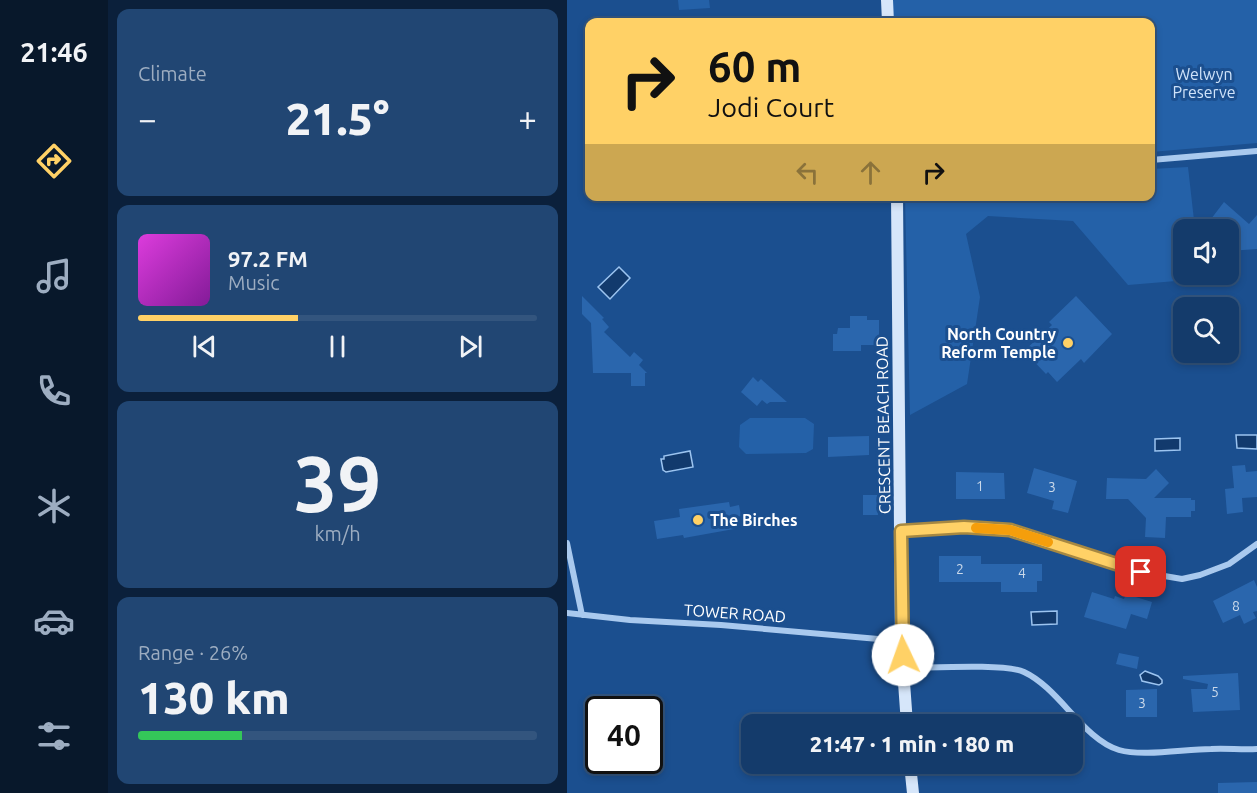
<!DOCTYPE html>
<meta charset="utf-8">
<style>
body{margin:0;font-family:Ubuntu,sans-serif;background:#214673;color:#f1f3f6;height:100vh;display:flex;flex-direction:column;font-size:22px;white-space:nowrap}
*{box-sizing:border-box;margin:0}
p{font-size:20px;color:#9dadc1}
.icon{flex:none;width:33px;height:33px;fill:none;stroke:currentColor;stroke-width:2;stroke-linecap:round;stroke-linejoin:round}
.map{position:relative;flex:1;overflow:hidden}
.panel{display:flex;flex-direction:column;gap:9px;padding:9px;background:#0b203b;width:459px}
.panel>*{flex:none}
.guide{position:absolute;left:18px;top:18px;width:570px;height:183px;border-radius:12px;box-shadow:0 3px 9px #0003,0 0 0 2px #33557e;background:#ffd166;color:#111;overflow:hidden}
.fabs{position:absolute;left:606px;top:219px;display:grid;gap:12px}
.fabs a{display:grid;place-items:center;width:66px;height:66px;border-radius:12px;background:#143b6b;box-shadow:0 3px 9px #0003,0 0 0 2px #33557e;font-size:30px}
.speed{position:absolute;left:18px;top:696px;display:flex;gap:12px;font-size:30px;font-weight:700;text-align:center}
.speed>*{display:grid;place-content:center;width:78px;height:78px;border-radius:50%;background:#143b6b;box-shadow:0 3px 9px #0003,0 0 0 2px #33557e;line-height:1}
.speed .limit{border:3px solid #111;border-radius:9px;background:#fff;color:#111}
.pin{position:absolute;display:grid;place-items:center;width:51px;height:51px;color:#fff;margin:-26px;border-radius:12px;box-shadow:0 3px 9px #0006}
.me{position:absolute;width:66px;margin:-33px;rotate:357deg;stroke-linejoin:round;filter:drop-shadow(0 0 4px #0008)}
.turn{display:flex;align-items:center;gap:21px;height:126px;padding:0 24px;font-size:27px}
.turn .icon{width:78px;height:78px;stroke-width:2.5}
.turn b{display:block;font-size:42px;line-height:51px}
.lanes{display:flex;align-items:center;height:57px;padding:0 24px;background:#0003;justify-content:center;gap:30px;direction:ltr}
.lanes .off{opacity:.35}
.big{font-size:45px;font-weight:800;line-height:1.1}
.panel .card{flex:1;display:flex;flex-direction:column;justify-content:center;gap:9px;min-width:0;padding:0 21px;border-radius:12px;background:#214673}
.panel .dial{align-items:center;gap:0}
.dial b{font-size:78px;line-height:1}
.song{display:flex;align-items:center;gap:18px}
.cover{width:72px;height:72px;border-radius:9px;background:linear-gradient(135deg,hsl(300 70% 55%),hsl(290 70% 35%))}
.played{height:6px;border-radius:3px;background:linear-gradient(90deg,#ffd166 40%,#33557e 40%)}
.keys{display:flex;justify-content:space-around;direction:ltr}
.heat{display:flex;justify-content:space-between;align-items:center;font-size:33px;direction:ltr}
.charge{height:9px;border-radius:4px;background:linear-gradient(90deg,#34c759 26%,#33557e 0)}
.trip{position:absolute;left:174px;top:714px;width:342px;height:60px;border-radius:12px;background:#143b6b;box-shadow:0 3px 9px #0003,0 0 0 2px #33557e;font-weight:800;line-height:60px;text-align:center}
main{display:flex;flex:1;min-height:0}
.tab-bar{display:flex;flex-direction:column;width:108px;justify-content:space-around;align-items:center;background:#08182b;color:#9dadc1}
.tab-bar .icon{width:42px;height:42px}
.tab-bar .current{color:#ffd166}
.tab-bar b{font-size:27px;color:#f1f3f6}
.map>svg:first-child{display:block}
.green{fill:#2461a8}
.water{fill:#123a6d;stroke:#9cc4f0;stroke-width:1.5}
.building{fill:#2a66ad}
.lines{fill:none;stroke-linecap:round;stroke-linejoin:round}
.street{stroke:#a9c9ee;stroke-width:6}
.secondary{stroke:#d6e6fa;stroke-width:12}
.route-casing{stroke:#a68842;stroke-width:15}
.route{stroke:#ffd166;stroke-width:10}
.slow{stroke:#f59e0b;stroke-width:10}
.poi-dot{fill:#ffd166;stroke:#1b4f8f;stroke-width:2}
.labels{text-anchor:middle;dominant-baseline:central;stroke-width:6;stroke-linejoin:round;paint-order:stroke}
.number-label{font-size:14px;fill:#cad9ea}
.park-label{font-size:16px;fill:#cfe3fa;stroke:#1b4f8f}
.poi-label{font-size:16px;font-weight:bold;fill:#fff;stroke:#1b4f8f;text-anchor:end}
.street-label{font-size:16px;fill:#fff;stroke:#1b4f8f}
</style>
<main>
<nav class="tab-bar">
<b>21:46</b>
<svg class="icon current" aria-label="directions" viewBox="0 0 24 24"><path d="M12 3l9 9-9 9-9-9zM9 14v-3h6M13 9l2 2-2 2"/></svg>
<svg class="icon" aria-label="music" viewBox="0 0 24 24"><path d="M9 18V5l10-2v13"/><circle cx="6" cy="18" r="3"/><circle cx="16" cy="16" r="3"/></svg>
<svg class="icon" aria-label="phone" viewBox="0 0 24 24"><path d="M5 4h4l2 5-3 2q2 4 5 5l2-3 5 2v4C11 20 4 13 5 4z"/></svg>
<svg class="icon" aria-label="climate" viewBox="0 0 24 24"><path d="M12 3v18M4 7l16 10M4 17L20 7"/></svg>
<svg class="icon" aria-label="car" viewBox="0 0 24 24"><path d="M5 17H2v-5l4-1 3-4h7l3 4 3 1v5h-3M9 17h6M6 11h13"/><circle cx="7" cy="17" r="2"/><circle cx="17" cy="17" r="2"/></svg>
<svg class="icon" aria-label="filters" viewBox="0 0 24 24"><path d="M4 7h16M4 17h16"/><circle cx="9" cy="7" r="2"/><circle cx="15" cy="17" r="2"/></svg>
</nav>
<section class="panel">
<div class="card"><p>Climate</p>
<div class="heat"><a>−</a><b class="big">21.5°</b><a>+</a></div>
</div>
<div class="card">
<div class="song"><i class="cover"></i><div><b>97.2 FM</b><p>Music</p></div></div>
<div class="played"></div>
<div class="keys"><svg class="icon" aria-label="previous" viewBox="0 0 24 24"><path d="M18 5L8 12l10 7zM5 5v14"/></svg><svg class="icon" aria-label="pause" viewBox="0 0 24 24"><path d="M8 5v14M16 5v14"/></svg><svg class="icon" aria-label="next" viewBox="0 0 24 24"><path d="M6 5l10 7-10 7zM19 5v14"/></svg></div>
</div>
<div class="card dial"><b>39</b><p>km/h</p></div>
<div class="card"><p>Range · 26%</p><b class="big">130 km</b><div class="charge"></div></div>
</section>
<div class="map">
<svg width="690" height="793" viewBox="0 0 690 793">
<rect width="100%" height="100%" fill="#1b4f8f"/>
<!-- green -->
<path class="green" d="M111,0H142L143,8L112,10Z
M325,0H690V143L584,152V22H327Z
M621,167L628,229L616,230V274L633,275V279L561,285L506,221L421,216L399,234L413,297L400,384L343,415L338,197L584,196V169Z
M183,418H238L247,424L246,449L239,453L179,454L172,447L173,425Z"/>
<!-- water -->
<path class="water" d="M52,267L63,278L43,299L31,287Z
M669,435H690V449L670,448Z
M613,438V450L588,451V439Z
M123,451L126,467L99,472L96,470L94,459H97V456Z
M490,611V624L465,625L464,612Z
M578,671L591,676L595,680V683L592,685L575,681L573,675Z"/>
<!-- building -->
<path class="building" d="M657,202L682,224L690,215V249L662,251V230H656L644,219Z
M15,296L37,318L35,319L42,327L37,332L63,357L67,352L76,360L72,365L80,373H78V386H64V373H26L24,323L15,314Z
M509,296L545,334L517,363L514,359L490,382L481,372L479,374L457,351L485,325L482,322Z
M283,316H300V320H312V345H294V351H266V334H270L271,328H283Z
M186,377L191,382L194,379L220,402H203L200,404L195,400L190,406L174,392Z
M302,436V455L261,457V437Z
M678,465L679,472L690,471V497L675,498L676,512L660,514L658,489L667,488L665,466Z
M467,468L510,481L501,513L485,509L487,501L460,493Z
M589,469L602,483L587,498H624V500H628V511H624V517H599L598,538L578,537L579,518L561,499H539L540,478L579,479Z
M389,472L437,473L438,499H389Z
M296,495H310L311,515H296Z
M162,502L163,507L172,505L174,516L165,518L167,529L117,538L116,535L90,539L87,521L113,517L112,509Z
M372,556H414V564H475V581H470V592H434V582H372Z
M687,580L690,587V611L686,612L689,618L677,624L673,615L656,623L646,601Z
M525,592L547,599L548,596L557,599L559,594L585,602L580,619L564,614L559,629L517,617Z
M552,653L572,657L570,669L549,664Z
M671,673L673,710L626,712L624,689H640L641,684L616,679V676Z
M590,689V717H559V690Z
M690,782V793H651V783Z"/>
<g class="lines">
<!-- street -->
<path class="street" d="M584,160L690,151
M334,531L397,527L443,530L574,572L615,579L633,575L662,564L690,544
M0,543L15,615
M0,613L63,620L154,625L334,641
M337,668C362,668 438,663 457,672C492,688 516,739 552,750C576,757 618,749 644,749C659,748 675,750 690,749"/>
<!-- secondary -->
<path class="secondary" d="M320,0L321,22
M330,196L334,641L340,724
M343,764L346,793"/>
</g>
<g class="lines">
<defs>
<path id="route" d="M336,655L334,531L397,527L443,530L574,572"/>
</defs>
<!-- route casing -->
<use href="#route" class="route-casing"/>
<!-- route -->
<use href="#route" class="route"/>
<!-- slow -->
<path class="slow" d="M409,528L443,530L481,542"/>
</g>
<!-- markers -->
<g class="poi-dot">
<circle cx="501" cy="343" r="6"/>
<circle cx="131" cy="520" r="6"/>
</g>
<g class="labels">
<!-- number labels -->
<g class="number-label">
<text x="413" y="486">1</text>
<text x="485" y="487">3</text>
<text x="393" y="569">2</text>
<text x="455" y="573">4</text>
<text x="669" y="606">8</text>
<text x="648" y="692">5</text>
<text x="575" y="703">3</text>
</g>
<!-- park labels -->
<g class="park-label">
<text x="637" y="74">Welwyn<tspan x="637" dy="18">Preserve</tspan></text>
</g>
<!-- poi labels -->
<g class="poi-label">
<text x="489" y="334">North Country<tspan x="489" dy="18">Reform Temple</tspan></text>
<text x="143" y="520" text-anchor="start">The Birches</text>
</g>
<!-- street labels -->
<g class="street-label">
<text transform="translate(316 425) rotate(-91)">CRESCENT BEACH ROAD</text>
<text transform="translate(168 613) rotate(4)">TOWER ROAD</text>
</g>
</g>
</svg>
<div class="fabs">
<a><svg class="icon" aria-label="sound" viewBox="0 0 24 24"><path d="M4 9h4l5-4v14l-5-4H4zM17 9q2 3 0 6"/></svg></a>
<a><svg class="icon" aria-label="search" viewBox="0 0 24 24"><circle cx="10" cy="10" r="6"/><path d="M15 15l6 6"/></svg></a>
</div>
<div class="speed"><div class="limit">40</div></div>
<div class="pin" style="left:574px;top:572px;background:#d93025"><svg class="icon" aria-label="arrive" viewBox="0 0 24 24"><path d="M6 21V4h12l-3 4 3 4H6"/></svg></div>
<svg class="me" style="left:336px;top:655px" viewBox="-20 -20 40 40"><circle r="19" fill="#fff"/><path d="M0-13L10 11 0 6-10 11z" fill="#ffd166"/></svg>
<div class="trip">21:47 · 1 min · 180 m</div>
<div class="guide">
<div class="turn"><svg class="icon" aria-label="right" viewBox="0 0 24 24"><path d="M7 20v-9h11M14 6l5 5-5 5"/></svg><div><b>60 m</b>Jodi Court</div></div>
<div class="lanes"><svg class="icon off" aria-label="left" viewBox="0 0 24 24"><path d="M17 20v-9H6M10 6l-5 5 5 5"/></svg><svg class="icon off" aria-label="ahead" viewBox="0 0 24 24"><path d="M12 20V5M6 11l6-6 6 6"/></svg><svg class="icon" aria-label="right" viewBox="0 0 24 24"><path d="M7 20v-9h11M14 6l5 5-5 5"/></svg></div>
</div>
</div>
</main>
